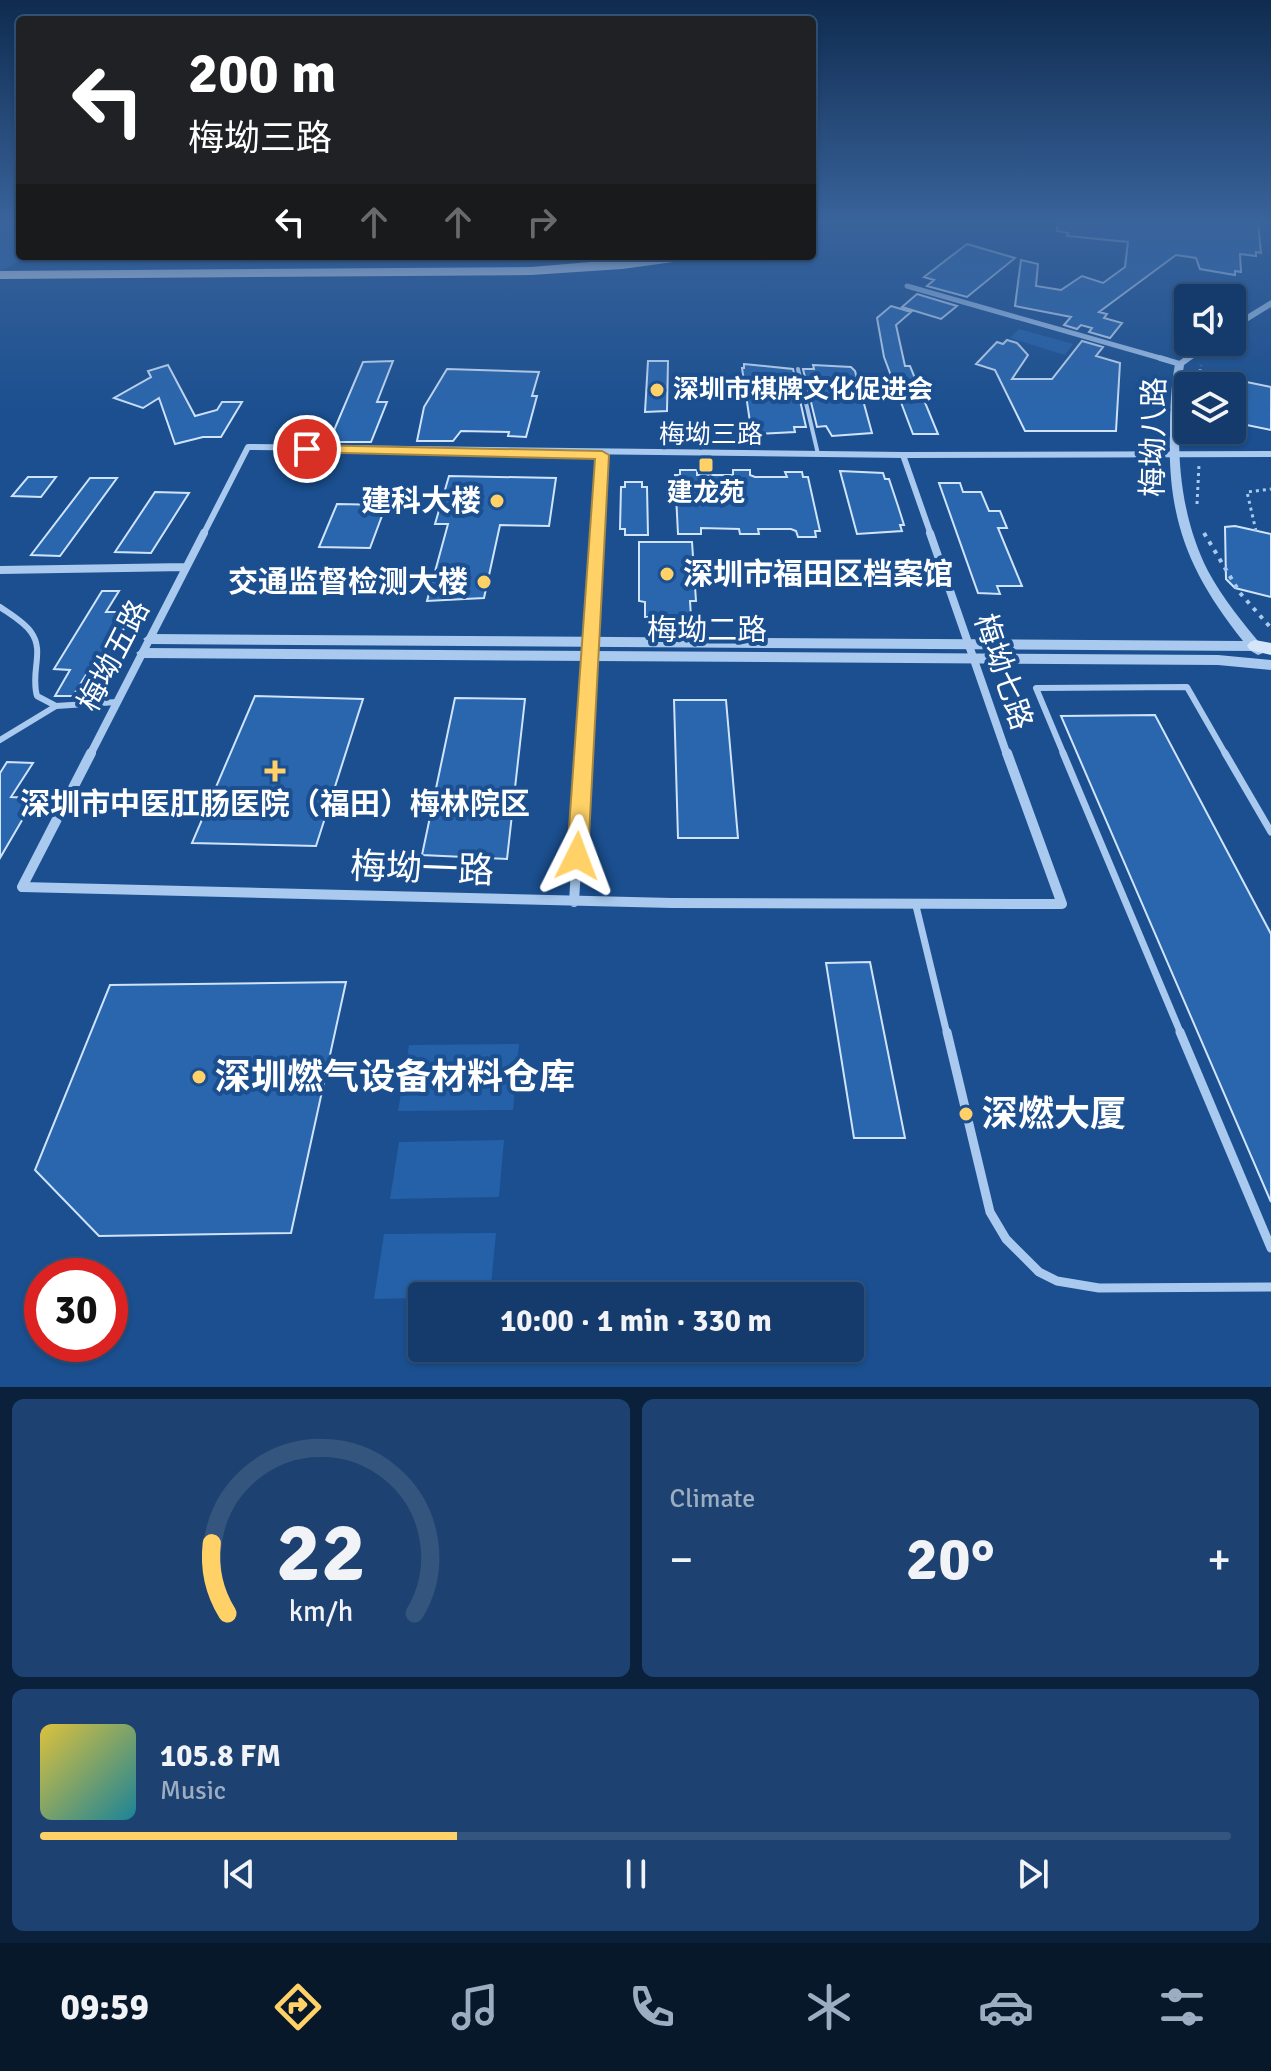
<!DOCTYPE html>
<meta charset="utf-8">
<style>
body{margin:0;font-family:Signika,"Noto Sans SC",sans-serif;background:#1d4271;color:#f1f3f6;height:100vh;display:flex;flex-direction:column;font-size:30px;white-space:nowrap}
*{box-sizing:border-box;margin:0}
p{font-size:26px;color:#9dadc1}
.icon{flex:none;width:44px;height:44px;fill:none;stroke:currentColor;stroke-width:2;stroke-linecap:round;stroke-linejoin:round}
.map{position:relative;height:1387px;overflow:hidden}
.panel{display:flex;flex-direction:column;gap:12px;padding:12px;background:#0b203b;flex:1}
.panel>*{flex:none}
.hud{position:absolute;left:16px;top:16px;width:800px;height:244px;border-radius:8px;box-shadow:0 2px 6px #0004,0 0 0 2px #33557e;background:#202124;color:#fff;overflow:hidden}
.controls{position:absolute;left:1174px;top:284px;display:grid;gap:16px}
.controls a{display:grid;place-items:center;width:72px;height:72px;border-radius:8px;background:#143b6b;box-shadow:0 2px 6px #0004,0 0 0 2px #33557e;font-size:40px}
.speed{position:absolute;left:24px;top:1258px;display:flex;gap:16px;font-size:40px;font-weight:700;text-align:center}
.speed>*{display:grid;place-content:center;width:104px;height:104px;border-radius:50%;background:#143b6b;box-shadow:0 2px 6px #0004,0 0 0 2px #33557e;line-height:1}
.speed .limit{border:12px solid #d22;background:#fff;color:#111}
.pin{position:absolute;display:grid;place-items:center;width:68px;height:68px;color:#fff;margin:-34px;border:4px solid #fff;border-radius:50%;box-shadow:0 2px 8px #0007}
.me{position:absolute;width:88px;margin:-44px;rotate:3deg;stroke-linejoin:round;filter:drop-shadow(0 0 6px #0008)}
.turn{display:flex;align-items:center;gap:28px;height:168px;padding:0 40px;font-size:36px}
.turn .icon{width:104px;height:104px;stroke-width:2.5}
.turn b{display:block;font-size:56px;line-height:68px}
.lanes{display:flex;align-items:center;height:76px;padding:0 40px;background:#0003;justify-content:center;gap:40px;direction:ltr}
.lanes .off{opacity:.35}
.big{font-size:60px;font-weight:700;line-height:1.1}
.panel .widget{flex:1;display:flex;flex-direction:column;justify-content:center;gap:12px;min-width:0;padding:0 28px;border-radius:12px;background:#1d4271}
.panel .dial{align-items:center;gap:0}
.dial svg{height:208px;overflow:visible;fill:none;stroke:#33557e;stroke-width:7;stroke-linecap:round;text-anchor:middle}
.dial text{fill:#f1f3f6;stroke:none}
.song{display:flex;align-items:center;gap:24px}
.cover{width:96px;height:96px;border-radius:12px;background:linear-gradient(135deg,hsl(50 70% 55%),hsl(190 70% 35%))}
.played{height:8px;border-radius:4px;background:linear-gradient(90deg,#ffd166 35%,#33557e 35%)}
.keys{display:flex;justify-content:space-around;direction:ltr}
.heat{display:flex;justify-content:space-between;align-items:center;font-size:44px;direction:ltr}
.panel .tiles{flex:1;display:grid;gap:12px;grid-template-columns:1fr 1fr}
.widget:last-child{grid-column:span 2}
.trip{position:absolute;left:408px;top:1282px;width:456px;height:80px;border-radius:8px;background:#143b6b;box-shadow:0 2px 6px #0004,0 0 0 2px #33557e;font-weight:700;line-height:80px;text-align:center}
.dock{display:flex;height:128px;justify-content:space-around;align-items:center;background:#08182b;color:#9dadc1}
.dock .icon{width:56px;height:56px}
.dock .selected{color:#ffd166}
.dock b{font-size:36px;color:#f1f3f6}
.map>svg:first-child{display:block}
.green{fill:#2461a8}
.building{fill:#2a66ad;stroke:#cfe3fa;stroke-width:2}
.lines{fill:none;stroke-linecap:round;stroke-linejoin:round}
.path-far1{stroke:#a9c9ee;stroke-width:3;stroke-dasharray:3 4;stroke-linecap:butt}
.path{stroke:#a9c9ee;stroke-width:4;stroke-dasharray:4 6;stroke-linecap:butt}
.service-far3{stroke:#a9c9ee;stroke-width:4}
.service-far2{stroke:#a9c9ee;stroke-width:6}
.service-far1{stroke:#a9c9ee;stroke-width:7}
.service{stroke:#a9c9ee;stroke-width:9}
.minor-far3{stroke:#a9c9ee;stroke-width:5}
.minor-far2{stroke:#a9c9ee;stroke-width:6}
.minor-far1{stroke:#a9c9ee;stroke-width:8}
.minor{stroke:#a9c9ee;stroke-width:10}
.tertiary{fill:#a9c9ee;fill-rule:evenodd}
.secondary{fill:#d6e6fa;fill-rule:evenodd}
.trunk{fill:#f8faff;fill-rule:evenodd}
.route{fill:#ffd166;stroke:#a68842;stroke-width:2}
.poi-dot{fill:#ffd166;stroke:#1b4f8f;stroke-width:3}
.labels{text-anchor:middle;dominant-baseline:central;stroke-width:8;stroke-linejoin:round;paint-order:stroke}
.far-poi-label{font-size:26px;font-weight:bold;fill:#fff;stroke:#1b4f8f;text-anchor:start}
.far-street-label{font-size:26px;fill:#fff;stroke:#1b4f8f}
.street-label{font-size:30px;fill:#fff;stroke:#1b4f8f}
.poi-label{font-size:30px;font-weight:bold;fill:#fff;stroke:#1b4f8f;text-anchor:end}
.near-street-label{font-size:36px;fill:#fff;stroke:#1b4f8f}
.near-poi-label{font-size:36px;font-weight:bold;fill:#fff;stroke:#1b4f8f;text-anchor:start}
</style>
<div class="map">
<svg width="1271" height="1387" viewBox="0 0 1271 1387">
<rect width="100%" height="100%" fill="#1b4f8f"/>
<!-- green -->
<path class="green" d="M0,222H20V256H31L0,271Z
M1019,329L1073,344L1065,355L1010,338Z
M519,1044L513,1110L398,1111L409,1045Z
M504,1140L499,1197L390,1199L399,1142Z
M496,1233L490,1296L374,1299L384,1234Z"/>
<!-- building -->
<path class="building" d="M1058,222H1258L1261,253L1256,252V256L1240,254L1241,272L1235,271V275L1200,269L1196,258L1176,255L1099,312L1107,314L1104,318L1122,323L1110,338L1089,332L1092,328L1081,325L1077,329L1064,325L1071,317L1015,306L1021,260L1038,264L1036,286L1061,290L1082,276L1103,283L1125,267L1128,242L1067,236L1068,233L1057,231Z
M967,244L1015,258L967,297L927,286L934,280L924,277Z
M917,294L957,306L941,319L902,307Z
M891,306L911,312L896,325L905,366H910L938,434H913L908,421L884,357L877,318Z
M1007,340L1017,343L1028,355L1012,379H1052L1082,341L1103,347L1096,356L1120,363L1116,431H1025L995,370L976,364L997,342L1003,344Z
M393,361L377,402H387L371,442H329L363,362Z
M648,361H668L667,411L645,412Z
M744,364L793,369L806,427H794L795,432L755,434L754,429H751L742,368H744Z
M168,365L195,416L217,410L222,402H242L221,437H203L175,444L159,398L143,408L114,398L151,377L148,371Z
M813,365L851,367L855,371L872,433L832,436L826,426L817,427L803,369H814Z
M447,369L539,372L532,396H537L526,437L508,436L509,432L461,431L453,441H417L424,407Z
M1232,379L1271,387V430L1232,422Z
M680,470H697V475H733V470H750V475L755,477H787L785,472H802L803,477H808L820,531H815L816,537H798L796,531L791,529H758L759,534H740L739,529L701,528V534H678L675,475H680Z
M840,471L883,473L885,479H889L898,506L904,525H900L902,531L857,534Z
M449,476L556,478L549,526L500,525L484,598L427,601L448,524H435Z
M28,477H56L41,497L12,496Z
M90,478H117L60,556L31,555Z
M625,482H642V487H647L648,535H625V529H620L621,487H625Z
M939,483H960L963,492H981L989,511H1000L1007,528H998L1022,586H997L1000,594L978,593Z
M155,492L189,493L151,553L115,552Z
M337,504L386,505L370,548L319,547Z
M1235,526L1271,534V597L1235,588L1226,579L1225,527Z
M639,542H692L696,601H690L691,617H645V602L639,601Z
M102,591H119L106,612H134L99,670H89L73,696H55L70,670L54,669Z
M255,696L363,699L316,846L192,843Z
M455,698L525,699L507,859L422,855Z
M674,700H726L738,838H678Z
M1155,715L1271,934V1202L1061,716Z
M7,762L33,763L11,797L35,798L0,858V773Z
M870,962L905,1138H854L826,963Z
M346,982L291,1233L99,1236L35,1170L110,985Z"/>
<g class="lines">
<!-- path-far1 -->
<path class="path-far1" d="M1198,386L1201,365
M1197,430L1199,444
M1197,504L1199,465
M1256,531L1247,492L1271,489"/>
<!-- path -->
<path class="path" d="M1204,533L1240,593L1271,628"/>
<!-- service-far3 -->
<path class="service-far3" d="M798,369L818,454"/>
<!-- service-far2 -->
<path class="service-far2" d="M0,607C10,614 24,622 31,632C45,651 30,672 37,696L56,706
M0,740L56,706L117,702
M1064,755L1036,688L1187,687L1226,755"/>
<!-- service-far1 -->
<path class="service-far1" d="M1063,753L1181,1034
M1225,753L1271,832
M916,906L947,1034"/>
<!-- service -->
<path class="service" d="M947,1032L990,1212L1006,1239L1039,1272L1057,1281L1099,1288L1271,1287
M1180,1032L1271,1248"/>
<!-- minor-far3 -->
<path class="minor-far3" d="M907,286L1167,360"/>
<!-- minor-far2 -->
<path class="minor-far2" d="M1160,358L1180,364
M903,455L1271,454
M903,455L931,535
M203,535L248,447L903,455
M597,535L602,455"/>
<!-- minor-far1 -->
<path class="minor-far1" d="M930,533L1007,755
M0,570L186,567
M90,755L204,533
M583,755L597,533"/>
<!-- minor -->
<path class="minor" d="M91,753L22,887L672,903L1062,904L1007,753
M574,902L583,753"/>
<!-- tertiary -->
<path class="tertiary" d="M1271,300V307L1232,331V324Z
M1205,342H1216L1184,365L1183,372C1175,439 1177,510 1208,571C1223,599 1243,623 1263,647L1265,650L1263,653L1258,655L1251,651L150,644L143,639L150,634L1243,641C1189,573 1167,519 1170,432C1170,409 1171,386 1175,364Z
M143,648L1218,655L1271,660V670L1218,665L143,658L136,653Z"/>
<!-- secondary -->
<path class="secondary" d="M1255,640L1271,643V655L1250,650L1247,646L1250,642Z"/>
<!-- trunk -->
<path class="trunk" d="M812,222H823L812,227Z
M661,256H694L688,260L622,269L531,275L0,279V271L531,267Z"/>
</g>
<!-- sky -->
<linearGradient id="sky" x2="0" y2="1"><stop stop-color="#0f2b4f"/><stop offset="0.53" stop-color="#39639b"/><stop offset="1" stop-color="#39639b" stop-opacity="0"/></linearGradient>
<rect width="1271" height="416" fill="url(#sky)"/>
<!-- route -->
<path class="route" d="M307,445L602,451L609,455L588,856L585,863L577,865L570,863L567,856L595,459L302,452V446Z"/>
<!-- markers -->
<g class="poi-dot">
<circle cx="657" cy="390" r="8"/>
<rect x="698" y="457" width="16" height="16" rx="4"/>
<circle cx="497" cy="501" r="8"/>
<circle cx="667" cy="574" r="8"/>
<circle cx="484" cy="582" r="8"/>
<path d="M271 759h8v8h8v8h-8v8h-8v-8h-8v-8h8z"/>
<circle cx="199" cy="1077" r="8"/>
<circle cx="966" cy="1114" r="8"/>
</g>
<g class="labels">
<!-- far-poi labels -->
<g class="far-poi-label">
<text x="673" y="390">深圳市棋牌文化促进会</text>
<text x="706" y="493" text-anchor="middle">建龙苑</text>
</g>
<!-- far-street labels -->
<g class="far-street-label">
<text x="711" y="435">梅坳三路</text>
</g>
<!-- street labels -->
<g class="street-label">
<text transform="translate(1154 437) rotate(-89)">梅坳八路</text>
<text x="707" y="630">梅坳二路</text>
<text transform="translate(114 656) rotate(-63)">梅坳五路</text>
<text transform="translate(1003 672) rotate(71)">梅坳七路</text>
</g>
<!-- poi labels -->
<g class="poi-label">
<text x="481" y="501">建科大楼</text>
<text x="683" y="574" text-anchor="start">深圳市福田区档案馆</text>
<text x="468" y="582">交通监督检测大楼</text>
<text x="275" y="804" text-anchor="middle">深圳市中医肛肠医院（福田）梅林院区</text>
</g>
<!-- near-street labels -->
<g class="near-street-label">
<text transform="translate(422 869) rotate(2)">梅坳一路</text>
</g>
<!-- near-poi labels -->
<g class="near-poi-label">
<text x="215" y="1077">深圳燃气设备材料仓库</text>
<text x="982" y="1114">深燃大厦</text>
</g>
</g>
</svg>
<div class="controls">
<a><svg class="icon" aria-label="sound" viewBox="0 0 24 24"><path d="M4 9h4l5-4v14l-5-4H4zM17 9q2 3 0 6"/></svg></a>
<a><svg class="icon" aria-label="layers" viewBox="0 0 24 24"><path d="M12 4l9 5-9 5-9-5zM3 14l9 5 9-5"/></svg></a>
</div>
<div class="speed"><div class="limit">30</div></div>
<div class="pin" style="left:307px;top:449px;background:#d93025"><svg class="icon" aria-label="arrive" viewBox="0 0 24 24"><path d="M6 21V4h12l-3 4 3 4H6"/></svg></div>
<svg class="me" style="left:577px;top:856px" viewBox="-20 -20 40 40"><path d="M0-17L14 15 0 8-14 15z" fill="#ffd166" stroke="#fff" stroke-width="4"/></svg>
<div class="trip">10:00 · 1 min · 330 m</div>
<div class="hud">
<div class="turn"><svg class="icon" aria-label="left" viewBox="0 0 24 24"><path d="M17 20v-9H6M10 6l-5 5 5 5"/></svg><div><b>200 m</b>梅坳三路</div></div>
<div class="lanes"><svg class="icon" aria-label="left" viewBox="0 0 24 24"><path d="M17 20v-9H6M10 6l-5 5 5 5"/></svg><svg class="icon off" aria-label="ahead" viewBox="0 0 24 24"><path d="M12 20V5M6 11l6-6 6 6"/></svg><svg class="icon off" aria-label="ahead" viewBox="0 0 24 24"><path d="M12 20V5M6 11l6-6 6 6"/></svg><svg class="icon off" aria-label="right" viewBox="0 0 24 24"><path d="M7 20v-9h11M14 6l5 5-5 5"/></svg></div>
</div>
</div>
<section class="panel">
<div class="tiles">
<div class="widget dial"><svg viewBox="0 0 100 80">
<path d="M14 69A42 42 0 1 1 86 69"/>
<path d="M14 69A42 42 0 0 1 8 42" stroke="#ffd166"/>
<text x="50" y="56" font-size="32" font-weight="700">22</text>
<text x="50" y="72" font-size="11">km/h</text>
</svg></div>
<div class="widget"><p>Climate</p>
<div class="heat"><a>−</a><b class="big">20°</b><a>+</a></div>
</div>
<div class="widget">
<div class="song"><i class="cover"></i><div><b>105.8 FM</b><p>Music</p></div></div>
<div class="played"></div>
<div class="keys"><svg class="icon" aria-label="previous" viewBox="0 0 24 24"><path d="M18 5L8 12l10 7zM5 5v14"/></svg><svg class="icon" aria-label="pause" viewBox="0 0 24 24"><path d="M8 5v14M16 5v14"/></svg><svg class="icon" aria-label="next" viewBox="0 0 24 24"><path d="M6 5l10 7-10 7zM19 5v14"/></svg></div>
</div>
</div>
</section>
<nav class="dock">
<b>09:59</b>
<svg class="icon selected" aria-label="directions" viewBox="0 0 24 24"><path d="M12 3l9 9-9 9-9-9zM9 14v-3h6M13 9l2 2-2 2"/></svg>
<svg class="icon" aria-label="music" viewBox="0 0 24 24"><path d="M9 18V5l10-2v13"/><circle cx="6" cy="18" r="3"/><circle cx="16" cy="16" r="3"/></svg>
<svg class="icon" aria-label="phone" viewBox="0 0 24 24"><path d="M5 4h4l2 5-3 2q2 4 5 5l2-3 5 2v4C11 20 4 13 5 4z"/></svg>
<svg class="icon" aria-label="climate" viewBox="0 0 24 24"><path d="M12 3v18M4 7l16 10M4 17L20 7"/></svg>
<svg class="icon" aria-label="car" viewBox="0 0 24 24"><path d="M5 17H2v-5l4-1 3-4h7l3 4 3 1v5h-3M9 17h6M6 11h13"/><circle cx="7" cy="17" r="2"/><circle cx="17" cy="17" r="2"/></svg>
<svg class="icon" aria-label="filters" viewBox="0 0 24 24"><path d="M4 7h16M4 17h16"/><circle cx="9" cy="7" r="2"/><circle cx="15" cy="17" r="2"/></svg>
</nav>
